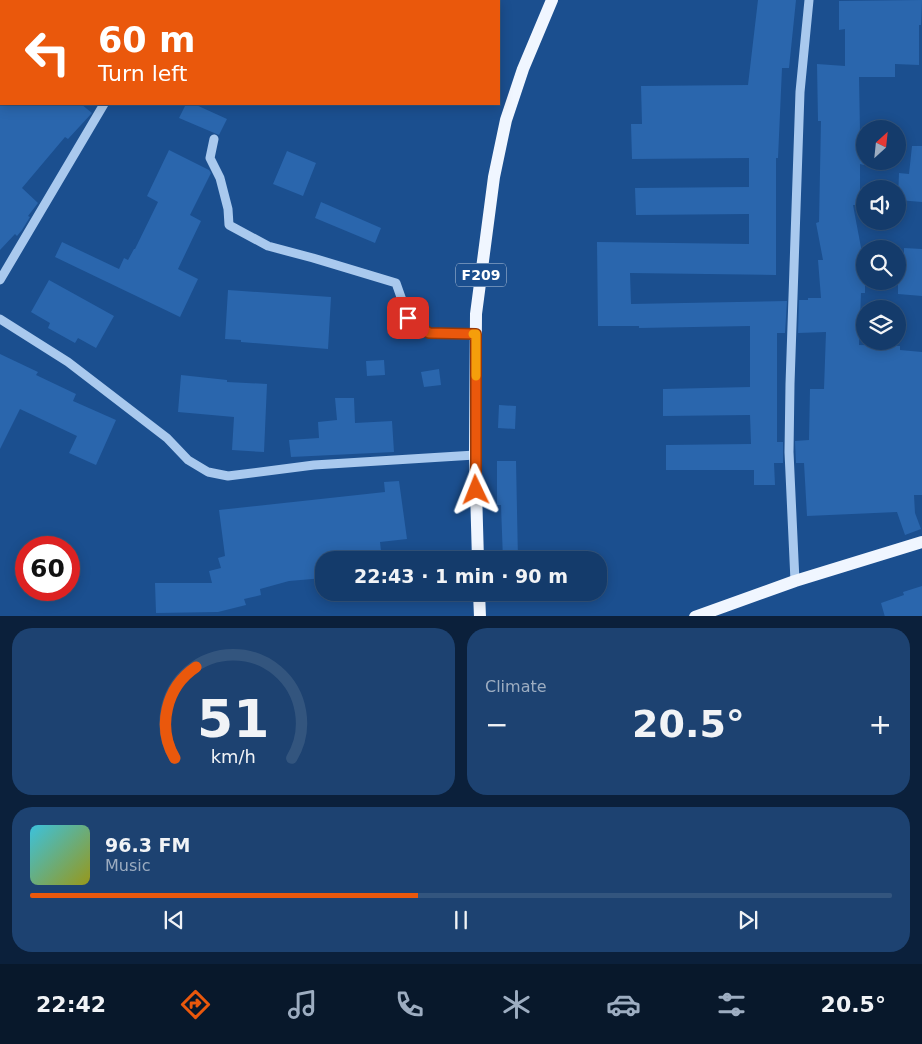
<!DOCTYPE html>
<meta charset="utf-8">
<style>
body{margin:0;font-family:"DejaVu Sans",sans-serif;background:#1d4271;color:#f1f3f6;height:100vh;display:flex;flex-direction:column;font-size:19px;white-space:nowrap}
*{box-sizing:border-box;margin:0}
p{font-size:16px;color:#9dadc1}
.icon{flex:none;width:28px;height:28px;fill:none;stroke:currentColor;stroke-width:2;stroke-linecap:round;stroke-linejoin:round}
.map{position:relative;height:616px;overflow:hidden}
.details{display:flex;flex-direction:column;gap:12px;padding:12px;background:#0b203b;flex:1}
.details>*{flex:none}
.hud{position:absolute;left:0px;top:0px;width:500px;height:105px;box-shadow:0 2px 12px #0003,0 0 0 1px #33557e;background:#ea580c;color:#fff;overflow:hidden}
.needle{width:32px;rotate:27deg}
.fabs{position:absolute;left:856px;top:120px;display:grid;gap:10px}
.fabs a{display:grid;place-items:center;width:50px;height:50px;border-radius:50%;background:#143b6b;box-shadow:0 2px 12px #0003,0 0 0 1px #33557e;font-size:25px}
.speed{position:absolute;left:15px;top:536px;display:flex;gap:10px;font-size:25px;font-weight:700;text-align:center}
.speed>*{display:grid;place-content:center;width:65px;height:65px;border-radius:50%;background:#143b6b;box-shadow:0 2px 12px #0003,0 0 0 1px #33557e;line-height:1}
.speed .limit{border:8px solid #d22;background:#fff;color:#111}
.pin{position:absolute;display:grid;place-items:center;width:42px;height:42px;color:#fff;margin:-21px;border-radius:10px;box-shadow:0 2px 8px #0006}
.me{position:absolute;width:55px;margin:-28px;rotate:358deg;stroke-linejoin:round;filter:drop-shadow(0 0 4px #0008)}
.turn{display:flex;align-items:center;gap:18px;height:105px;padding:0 15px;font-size:22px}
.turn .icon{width:65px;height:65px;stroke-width:2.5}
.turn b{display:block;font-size:35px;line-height:42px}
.big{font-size:38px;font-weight:800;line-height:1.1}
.details .card{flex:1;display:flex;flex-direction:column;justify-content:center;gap:8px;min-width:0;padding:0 18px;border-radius:20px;background:#1d4271}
.details .dial{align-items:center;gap:0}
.dial svg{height:130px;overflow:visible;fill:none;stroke:#33557e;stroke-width:7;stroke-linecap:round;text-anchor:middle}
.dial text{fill:#f1f3f6;stroke:none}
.song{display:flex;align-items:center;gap:15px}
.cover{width:60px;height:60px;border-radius:8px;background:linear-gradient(135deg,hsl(190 70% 55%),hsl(60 70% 35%))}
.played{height:5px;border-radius:2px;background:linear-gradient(90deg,#ea580c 45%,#33557e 45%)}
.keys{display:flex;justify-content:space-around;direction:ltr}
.heat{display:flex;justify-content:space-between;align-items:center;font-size:28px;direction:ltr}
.details .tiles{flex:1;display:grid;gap:12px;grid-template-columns:1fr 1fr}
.card:last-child{grid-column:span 2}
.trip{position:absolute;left:315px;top:551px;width:292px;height:50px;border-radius:20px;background:#143b6b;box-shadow:0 2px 12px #0003,0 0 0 1px #33557e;font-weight:800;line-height:50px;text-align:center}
.dock{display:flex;height:80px;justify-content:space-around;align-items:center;background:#08182b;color:#9dadc1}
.dock .icon{width:35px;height:35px}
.dock .selected{color:#ea580c}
.dock b{font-size:22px;color:#f1f3f6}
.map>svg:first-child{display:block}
.building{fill:#2a66ad}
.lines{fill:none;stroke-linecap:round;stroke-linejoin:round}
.minor{stroke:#a9c9ee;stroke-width:9}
.major{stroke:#f0f6ff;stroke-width:12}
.route-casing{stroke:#983908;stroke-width:12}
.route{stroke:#ea580c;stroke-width:9}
.slow{stroke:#f59e0b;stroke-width:9}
.labels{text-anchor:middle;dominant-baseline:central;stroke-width:5;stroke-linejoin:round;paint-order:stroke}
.shield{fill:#1b4f8f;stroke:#bbcadd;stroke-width:1}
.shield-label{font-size:14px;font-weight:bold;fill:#fff}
</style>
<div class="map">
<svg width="922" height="617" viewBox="0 0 922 617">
<rect width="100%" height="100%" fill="#1b4f8f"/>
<!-- building -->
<path class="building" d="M758,0H796L789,68H782L778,158H776V275L630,273L631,304L787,301L785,333H777V442H783V463H774L775,485H754V470H666V445L751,444L750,415L663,416V389L750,387V326L639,328V326H598L597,242L749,244V214L636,215L635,188L749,187V158L632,159L631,124H642L641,86L748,85Z
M922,0L921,25H919V65L895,64V77H859L860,132H864V165L860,164V205H853L863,258L865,257V293H861L859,345L900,346V350L922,352V495H914L915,513L921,529L905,535L897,512L807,516L804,463H796L795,441L809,440L810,389H824L826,332L798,333L799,300H808V298H821L818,260H823L816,223L819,222L821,121H818L817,64L845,66V29L839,30V1Z
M0,104H81L92,113L68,139L65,137L22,188L38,203L28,216L30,217L22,230L17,236L15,234L0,250Z
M186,104H194L227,119L219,135L179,118Z
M912,146H922V202L898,200L899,173L909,174Z
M169,150L209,170L211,173L190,215L201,221L178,269L198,279L180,317L55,257L62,242L119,269L124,258L128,260L134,249H135L158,202L147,196Z
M287,151L316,163L303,196L273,184Z
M321,202L381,228L375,243L315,218Z
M904,248L922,249V296L898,294V255H904Z
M49,280L114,316L96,348L78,338L75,343L48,328L50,323L31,312Z
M228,290L331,297L328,349L241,342V340L225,339Z
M0,354L38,372L36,375L76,394L73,401L116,420L96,465L69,453L77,436L20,409L0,449Z
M384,360L385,375L367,376L366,361Z
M439,369L441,385L424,387L421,372Z
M181,375L227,380V382L267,384L264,452L232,450L234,417L178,412Z
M335,398H354L355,423L392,421L394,452L291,457L289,440L319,438L318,422L337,420Z
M499,405L516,406L515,429L498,428Z
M497,461H516L518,560H503L501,505H497Z
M399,481L407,539L380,542L382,560H324V578L289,581L260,589L261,595L244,599L246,605L218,612L156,613L155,583H212L209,571L221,568L218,558L225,556L219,510L385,492L384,482Z
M922,586V617H885L881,603L904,595L903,592Z"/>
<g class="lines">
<!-- minor -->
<path class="minor" d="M13,0L14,1
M193,1L194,0
M214,139L210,158L220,178L228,209L229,225L268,246L313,258L396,283L408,317L429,333L476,334
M0,280L104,104
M0,319L68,362L167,438L188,460L208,472L228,476L314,465L475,455
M795,581L789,452L790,384L800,92L809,0"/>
<!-- major -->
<path class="major" d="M478,560L475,455L476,314L494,177L506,120L523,69L552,0
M479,592L480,617
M695,617L795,581L922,542"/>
</g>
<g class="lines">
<defs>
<path id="route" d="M408,318L429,333L476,334V490"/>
</defs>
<!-- route casing -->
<use href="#route" class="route-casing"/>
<!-- route -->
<use href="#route" class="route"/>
<!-- slow -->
<path class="slow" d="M473,334H476V376"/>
</g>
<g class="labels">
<!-- shield labels -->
<rect class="shield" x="456" y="263.5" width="50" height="23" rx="4"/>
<g class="shield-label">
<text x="481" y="275">F209</text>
</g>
</g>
</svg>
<div class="fabs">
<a><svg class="needle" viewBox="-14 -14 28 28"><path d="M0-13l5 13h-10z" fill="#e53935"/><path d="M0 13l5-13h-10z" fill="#9dadc1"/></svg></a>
<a><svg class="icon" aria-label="sound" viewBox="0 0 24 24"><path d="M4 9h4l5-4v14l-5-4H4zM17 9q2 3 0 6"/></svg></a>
<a><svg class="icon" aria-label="search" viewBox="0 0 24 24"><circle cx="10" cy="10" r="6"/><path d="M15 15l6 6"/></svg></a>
<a><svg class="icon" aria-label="layers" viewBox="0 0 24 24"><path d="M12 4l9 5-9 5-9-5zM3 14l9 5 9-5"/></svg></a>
</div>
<div class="speed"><div class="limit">60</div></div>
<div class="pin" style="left:408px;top:318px;background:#d93025"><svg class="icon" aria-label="arrive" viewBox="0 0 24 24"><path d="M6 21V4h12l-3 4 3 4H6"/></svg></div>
<svg class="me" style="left:476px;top:490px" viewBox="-20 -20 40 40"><path d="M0-17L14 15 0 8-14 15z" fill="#ea580c" stroke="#fff" stroke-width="4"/></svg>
<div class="trip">22:43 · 1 min · 90 m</div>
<div class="hud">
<div class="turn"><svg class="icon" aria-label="left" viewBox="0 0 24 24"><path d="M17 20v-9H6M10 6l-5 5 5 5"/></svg><div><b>60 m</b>Turn left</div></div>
</div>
</div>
<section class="details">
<div class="tiles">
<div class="card dial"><svg viewBox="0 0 100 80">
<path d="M14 69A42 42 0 1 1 86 69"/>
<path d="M14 69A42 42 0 0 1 27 13" stroke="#ea580c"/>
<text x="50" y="56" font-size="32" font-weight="700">51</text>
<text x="50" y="72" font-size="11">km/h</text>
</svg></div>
<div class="card"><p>Climate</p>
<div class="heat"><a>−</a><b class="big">20.5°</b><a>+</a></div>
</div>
<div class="card">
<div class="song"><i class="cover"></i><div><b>96.3 FM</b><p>Music</p></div></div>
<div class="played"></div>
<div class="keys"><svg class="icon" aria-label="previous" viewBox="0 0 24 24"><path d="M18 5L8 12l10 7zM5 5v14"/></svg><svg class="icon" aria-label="pause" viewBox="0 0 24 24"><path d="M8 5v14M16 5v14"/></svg><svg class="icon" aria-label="next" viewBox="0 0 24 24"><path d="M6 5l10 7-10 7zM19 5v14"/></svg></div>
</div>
</div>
</section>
<nav class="dock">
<b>22:42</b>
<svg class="icon selected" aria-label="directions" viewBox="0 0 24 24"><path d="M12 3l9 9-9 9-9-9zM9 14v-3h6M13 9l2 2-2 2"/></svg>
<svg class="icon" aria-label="music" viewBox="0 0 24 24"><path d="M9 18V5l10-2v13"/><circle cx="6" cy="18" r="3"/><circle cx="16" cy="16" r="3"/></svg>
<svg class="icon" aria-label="phone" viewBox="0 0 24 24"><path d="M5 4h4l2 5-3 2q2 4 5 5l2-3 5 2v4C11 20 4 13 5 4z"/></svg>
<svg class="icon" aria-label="climate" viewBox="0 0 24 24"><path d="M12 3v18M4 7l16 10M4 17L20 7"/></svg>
<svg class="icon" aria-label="car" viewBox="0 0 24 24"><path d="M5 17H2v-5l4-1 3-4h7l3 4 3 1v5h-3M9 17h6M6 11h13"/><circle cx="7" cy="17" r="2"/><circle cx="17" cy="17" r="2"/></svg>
<svg class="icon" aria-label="filters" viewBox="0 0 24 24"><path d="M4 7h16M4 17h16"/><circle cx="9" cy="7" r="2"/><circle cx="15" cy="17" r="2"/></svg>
<b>20.5°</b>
</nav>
